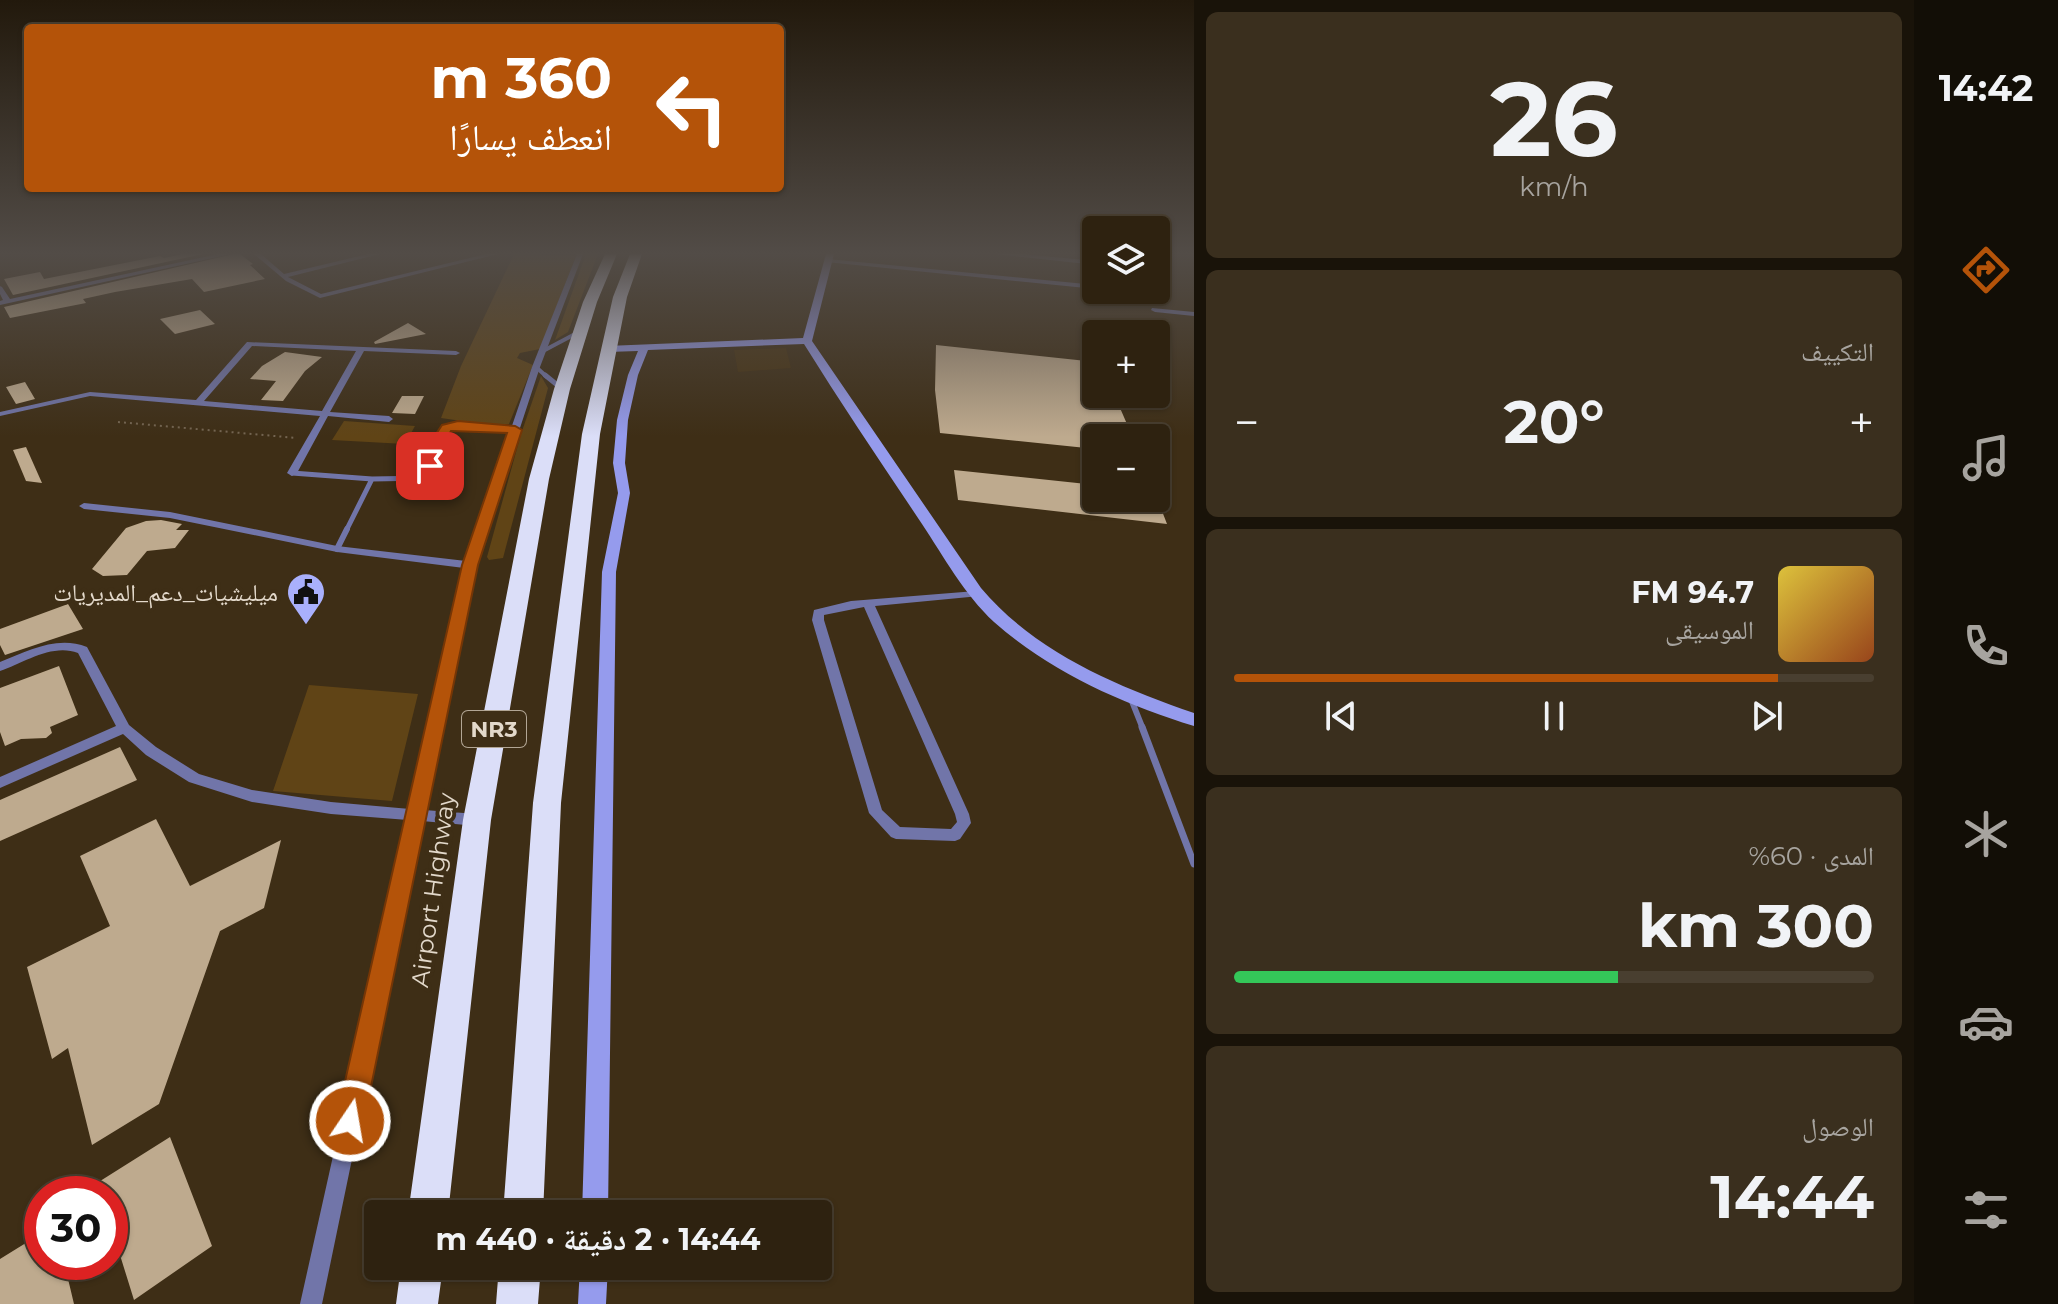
<!DOCTYPE html>
<html lang="ar">
<meta charset="utf-8">
<style>
body{margin:0;font-family:Montserrat,"Noto Naskh Arabic",sans-serif;background:#3a2f1e;color:#f1f3f6;direction:rtl;height:100vh;display:flex;flex-direction:column;font-size:30px;white-space:nowrap}
*{box-sizing:border-box;margin:0}
p{font-size:26px;color:#a7a49f}
.icon{flex:none;width:44px;height:44px;fill:none;stroke:currentColor;stroke-width:2;stroke-linecap:round;stroke-linejoin:round}
.map{position:relative;flex:1;overflow:hidden;direction:ltr}
.drawer{display:flex;flex-direction:column;gap:12px;padding:12px;background:#191309;width:720px}
.drawer>*{flex:none}
.guide{position:absolute;left:24px;top:24px;width:760px;height:168px;border-radius:8px;box-shadow:0 2px 6px #0004,0 0 0 2px #493f30;direction:rtl;background:#b45309;color:#fff;overflow:hidden}
.tools{position:absolute;left:1082px;top:216px;display:grid;gap:16px}
.tools a{display:grid;place-items:center;width:88px;height:88px;border-radius:8px;background:#2e2210;box-shadow:0 2px 6px #0004,0 0 0 2px #493f30;font-size:40px}
.speed{position:absolute;left:24px;top:1176px;display:flex;gap:16px;font-size:40px;font-weight:700;text-align:center}
.speed>*{display:grid;place-content:center;width:104px;height:104px;border-radius:50%;background:#2e2210;box-shadow:0 2px 6px #0004,0 0 0 2px #493f30;line-height:1}
.speed .limit{border:12px solid #d22;background:#fff;color:#111}
.pin{position:absolute;display:grid;place-items:center;width:68px;height:68px;color:#fff;margin:-34px;border-radius:16px;box-shadow:0 4px 12px #0006}
.me{position:absolute;width:88px;margin:-44px;rotate:12deg;stroke-linejoin:round;filter:drop-shadow(0 0 6px #0008)}
.turn{display:flex;align-items:center;gap:28px;height:168px;padding:0 40px;font-size:36px}
.turn .icon{width:104px;height:104px;stroke-width:2.5}
.turn b{display:block;font-size:56px;line-height:68px}
.big{font-size:60px;font-weight:700;line-height:1.1}
.drawer .widget{flex:1;display:flex;flex-direction:column;justify-content:center;gap:12px;min-width:0;padding:0 28px;border-radius:12px;background:#3a2f1e}
.drawer .dial{align-items:center;gap:0}
.dial b{font-size:104px;line-height:1}
.song{display:flex;align-items:center;gap:24px}
.cover{width:96px;height:96px;border-radius:12px;background:linear-gradient(135deg,hsl(50 70% 55%),hsl(20 70% 35%))}
.played{height:8px;border-radius:4px;background:linear-gradient(90deg,#b45309 85%,#493f30 85%)}
.keys{display:flex;justify-content:space-around;direction:ltr}
.heat{display:flex;justify-content:space-between;align-items:center;font-size:44px;direction:ltr}
.charge{height:12px;border-radius:6px;background:linear-gradient(90deg,#34c759 60%,#493f30 0)}
.trip{position:absolute;left:364px;top:1200px;width:468px;height:80px;border-radius:8px;background:#2e2210;box-shadow:0 2px 6px #0004,0 0 0 2px #493f30;font-weight:700;line-height:80px;text-align:center;direction:rtl}
main{display:flex;flex:1;min-height:0}
.dock{display:flex;flex-direction:column;width:144px;justify-content:space-around;align-items:center;background:#120e06;color:#a7a49f}
.dock .icon{width:56px;height:56px}
.dock .active{color:#b45309}
.dock b{font-size:36px;color:#f1f3f6}
.map>svg:first-child{display:block}
.built{fill:#473313}
.green{fill:#604416}
.building{fill:#beaa8e}
.lines{fill:none;stroke-linecap:round;stroke-linejoin:round}
.path{stroke:#746551;stroke-width:2;stroke-dasharray:2 4;stroke-linecap:butt}
.lane-far3{stroke:#7175a9;stroke-width:4}
.lane-far2{stroke:#7175a9;stroke-width:5}
.lane-far1{stroke:#7175a9;stroke-width:6}
.lane{stroke:#7175a9;stroke-width:7}
.street{fill:#7175a9;fill-rule:evenodd}
.secondary{fill:#959bed;fill-rule:evenodd}
.highway{fill:#dbdef8;fill-rule:evenodd}
.route{fill:#b45309;stroke:#753606;stroke-width:2}
.labels{text-anchor:middle;dominant-baseline:central;stroke-width:8;stroke-linejoin:round;paint-order:stroke}
.shield{fill:#3e2e16;stroke:#b2a695;stroke-width:2}
.shield-label{font-size:22px;font-weight:bold;fill:#e3d9cb}
.poi-label{font-size:24px;fill:#e3d9cb;stroke:#3e2e16;text-anchor:end}
.street-label{font-size:24px;fill:#e3d9cb;stroke:#3e2e16}
</style>
<main>
<nav class="dock">
<b>14:42</b>
<svg class="icon active" aria-label="directions" viewBox="0 0 24 24"><path d="M12 3l9 9-9 9-9-9zM9 14v-3h6M13 9l2 2-2 2"/></svg>
<svg class="icon" aria-label="music" viewBox="0 0 24 24"><path d="M9 18V5l10-2v13"/><circle cx="6" cy="18" r="3"/><circle cx="16" cy="16" r="3"/></svg>
<svg class="icon" aria-label="phone" viewBox="0 0 24 24"><path d="M5 4h4l2 5-3 2q2 4 5 5l2-3 5 2v4C11 20 4 13 5 4z"/></svg>
<svg class="icon" aria-label="climate" viewBox="0 0 24 24"><path d="M12 3v18M4 7l16 10M4 17L20 7"/></svg>
<svg class="icon" aria-label="car" viewBox="0 0 24 24"><path d="M5 17H2v-5l4-1 3-4h7l3 4 3 1v5h-3M9 17h6M6 11h13"/><circle cx="7" cy="17" r="2"/><circle cx="17" cy="17" r="2"/></svg>
<svg class="icon" aria-label="filters" viewBox="0 0 24 24"><path d="M4 7h16M4 17h16"/><circle cx="9" cy="7" r="2"/><circle cx="15" cy="17" r="2"/></svg>
</nav>
<section class="drawer">
<div class="widget dial"><b>26</b><p>km/h</p></div>
<div class="widget"><p>التكييف</p>
<div class="heat"><a>−</a><b class="big">20°</b><a>+</a></div>
</div>
<div class="widget">
<div class="song"><i class="cover"></i><div><b>94.7 FM</b><p>الموسيقى</p></div></div>
<div class="played"></div>
<div class="keys"><svg class="icon" aria-label="previous" viewBox="0 0 24 24"><path d="M18 5L8 12l10 7zM5 5v14"/></svg><svg class="icon" aria-label="pause" viewBox="0 0 24 24"><path d="M8 5v14M16 5v14"/></svg><svg class="icon" aria-label="next" viewBox="0 0 24 24"><path d="M6 5l10 7-10 7zM19 5v14"/></svg></div>
</div>
<div class="widget"><p>المدى · 60%</p><b class="big">300 km</b><div class="charge"></div></div>
<div class="widget"><p>الوصول</p><b class="big">14:44</b></div>
</section>
<div class="map">
<svg width="1194" height="1304" viewBox="0 0 1194 1304">
<rect width="100%" height="100%" fill="#3e2e16"/>
<!-- built -->
<path class="built" d="M786,348L791,368L738,372L734,350Z"/>
<!-- green -->
<path class="green" d="M514,254L576,256L540,349L520,353L517,358L533,365L509,424L496,426L441,418L461,366Z
M586,254H598L568,332L555,340Z
M541,376L548,388L503,558L489,560L487,557L521,434Z
M344,421L415,426L405,444L332,440Z
M309,685L418,694L392,801L273,791Z"/>
<!-- building -->
<path class="building" d="M183,254H203L13,295L4,279L40,272L44,279L160,256L164,258Z
M234,254H240L253,264L250,265L265,279L204,292L192,279L115,292L83,299L86,303L10,318L4,307Z
M200,310L215,324L175,334L160,319Z
M408,323L426,334L375,344L374,342Z
M936,345L1096,362V394H1114L1133,438H1096V449L940,433L935,390Z
M285,352L322,357L305,371L283,401L261,400L276,381L250,379L262,366Z
M25,382L35,399L16,404L6,387Z
M402,396H424L415,414L392,413Z
M26,447L42,483L26,481L13,450Z
M954,470L1096,485V498H1157L1167,524L958,500Z
M161,520L182,524L176,530H189L175,548L147,551L127,575L103,576L92,569L126,528L146,521Z
M68,604L83,629L5,655L0,645V629Z
M59,666L78,715L50,727L52,733L46,738L21,739L5,746L0,732V688Z
M120,747L137,780L0,841V800Z
M156,819L190,886L281,840L264,908L220,931L159,1104L92,1145L68,1048L52,1059L27,967L110,926L80,856Z
M170,1137L212,1246L134,1300L110,1223V1194H101L97,1183Z
M42,1233V1262H64L74,1304H0V1259Z"/>
<g class="lines">
<!-- path -->
<path class="path" d="M118,422L297,438"/>
<!-- lane-far3 -->
<path class="lane-far3" d="M543,351L577,333
M536,367L547,377"/>
<!-- lane-far2 -->
<path class="lane-far2" d="M545,375L561,388
M292,473L372,479L428,478V457L447,427L458,425L515,430
M346,531L372,479"/>
<!-- lane-far1 -->
<path class="lane-far1" d="M337,549L347,529
M1131,699L1143,729"/>
<!-- lane -->
<path class="lane" d="M1142,727L1194,864"/>
<!-- street -->
<path class="street" d="M218,254H231L0,305V301L3,300L0,294V286L2,287L10,299Z
M254,254H261L284,274L368,254H380L288,277L321,294L486,254H498L320,298L286,281Z
M577,254H583L540,367L475,565L424,810L477,814L482,816L484,820L482,824L477,826L422,821L322,1304H300L408,820L331,814L252,802L189,782L146,755L123,734L0,788V777L116,726L78,653C52,643 24,663 0,671V662C28,651 57,635 87,647L129,725L156,747L199,774L252,790L331,802L410,809L464,568L337,552L170,518L84,509L79,506L84,503L170,512L337,546L466,561L532,367Z
M995,254H1022L1096,261V265Z
M828,259L1096,285V289L826,262L825,261Z
M1152,308L1194,312V316L1155,312L1151,310Z
M247,342L456,351L460,353L456,355L364,351L330,412L389,416L393,419L389,422L328,416L297,473L292,476L287,473L320,416L90,396L0,416V412L90,392L196,400ZM252,346L356,351L322,411L204,401Z
M976,591L980,592L982,594L980,596L875,606L969,814L971,823L960,839L955,841L896,839L891,837L869,813L812,620L814,610L851,601ZM864,607L955,814L957,822L951,829L900,827L882,810L824,620V615Z"/>
<!-- secondary -->
<path class="secondary" d="M826,254H834L812,341L981,588C1035,652 1116,686 1194,713V726C1124,705 1049,671 994,622C964,594 944,557 922,524C882,464 842,405 804,344L648,350L638,375L628,420L625,463L630,493L616,572L608,1214H582L602,572L618,493L613,463L617,420L628,375L638,351L607,352L602,349L607,346L803,338Z
M580,1266H608L606,1304H578Z"/>
<!-- highway -->
<path class="highway" d="M605,254H617L597,302L570,389L549,479L491,820L448,1214H408L463,820L529,479L554,389L583,302Z
M630,254H642L627,297L600,434L561,803L543,1214H503L533,803L582,434L613,297Z
M401,1266H443L438,1304H396Z
M499,1266H541L538,1304H496Z"/>
</g>
<!-- sky -->
<linearGradient id="sky" x2="0" y2="1"><stop stop-color="#22190c"/><stop offset="0.58" stop-color="#524c47"/><stop offset="1" stop-color="#524c47" stop-opacity="0"/></linearGradient>
<rect width="1194" height="437" fill="url(#sky)"/>
<!-- route -->
<path class="route" d="M458,421L515,426L522,430L478,565L364,1121L360,1131L350,1135L340,1131L336,1121L462,565L507,433L451,431L435,457V469H425L421,457L442,425Z"/>
<!-- icons -->
<defs>
<symbol id="civic-pin" viewBox="-11 -11 22 30"><path d="M0 17L-7.5 6A9.5 9.5 0 1 1 7.5 6Z" fill="#a9b0fc" stroke="#3e2e16"/><path d="M-.6-6.5H3V-4.5H.6V-3L4-1V1h2V6H-6V1h2V-1L-.6-3ZM-1.2 2.5V6h2.4V2.5Z" fill="#111"/></symbol>
</defs>
<g fill-rule="evenodd">
<use href="#civic-pin" x="284" y="570" width="44" height="60"/>
</g>
<g class="labels">
<!-- shield labels -->
<rect class="shield" x="462" y="711" width="64" height="36" rx="6"/>
<g class="shield-label">
<text x="494" y="729">NR3</text>
</g>
<!-- poi labels -->
<g class="poi-label">
<text x="278" y="592">ميليشيات_دعم_المديريات</text>
</g>
<!-- street labels -->
<g class="street-label">
<text transform="translate(433 890) rotate(-82)">Airport Highway</text>
</g>
</g>
</svg>
<div class="tools">
<a><svg class="icon" aria-label="layers" viewBox="0 0 24 24"><path d="M12 4l9 5-9 5-9-5zM3 14l9 5 9-5"/></svg></a>
<a>+</a>
<a>−</a>
</div>
<div class="speed"><div class="limit">30</div></div>
<div class="pin" style="left:430px;top:466px;background:#d93025"><svg class="icon" aria-label="arrive" viewBox="0 0 24 24"><path d="M6 21V4h12l-3 4 3 4H6"/></svg></div>
<svg class="me" style="left:350px;top:1121px" viewBox="-20 -20 40 40"><circle r="17" fill="#b45309" stroke="#fff" stroke-width="3"/><path d="M0-11L8 9 0 5-8 9z" fill="#fff"/></svg>
<div class="trip">14:44 · 2 دقيقة · 440 m</div>
<div class="guide">
<div class="turn"><svg class="icon" aria-label="left" viewBox="0 0 24 24"><path d="M17 20v-9H6M10 6l-5 5 5 5"/></svg><div><b>360 m</b>انعطف يسارًا</div></div>
</div>
</div>
</main>
